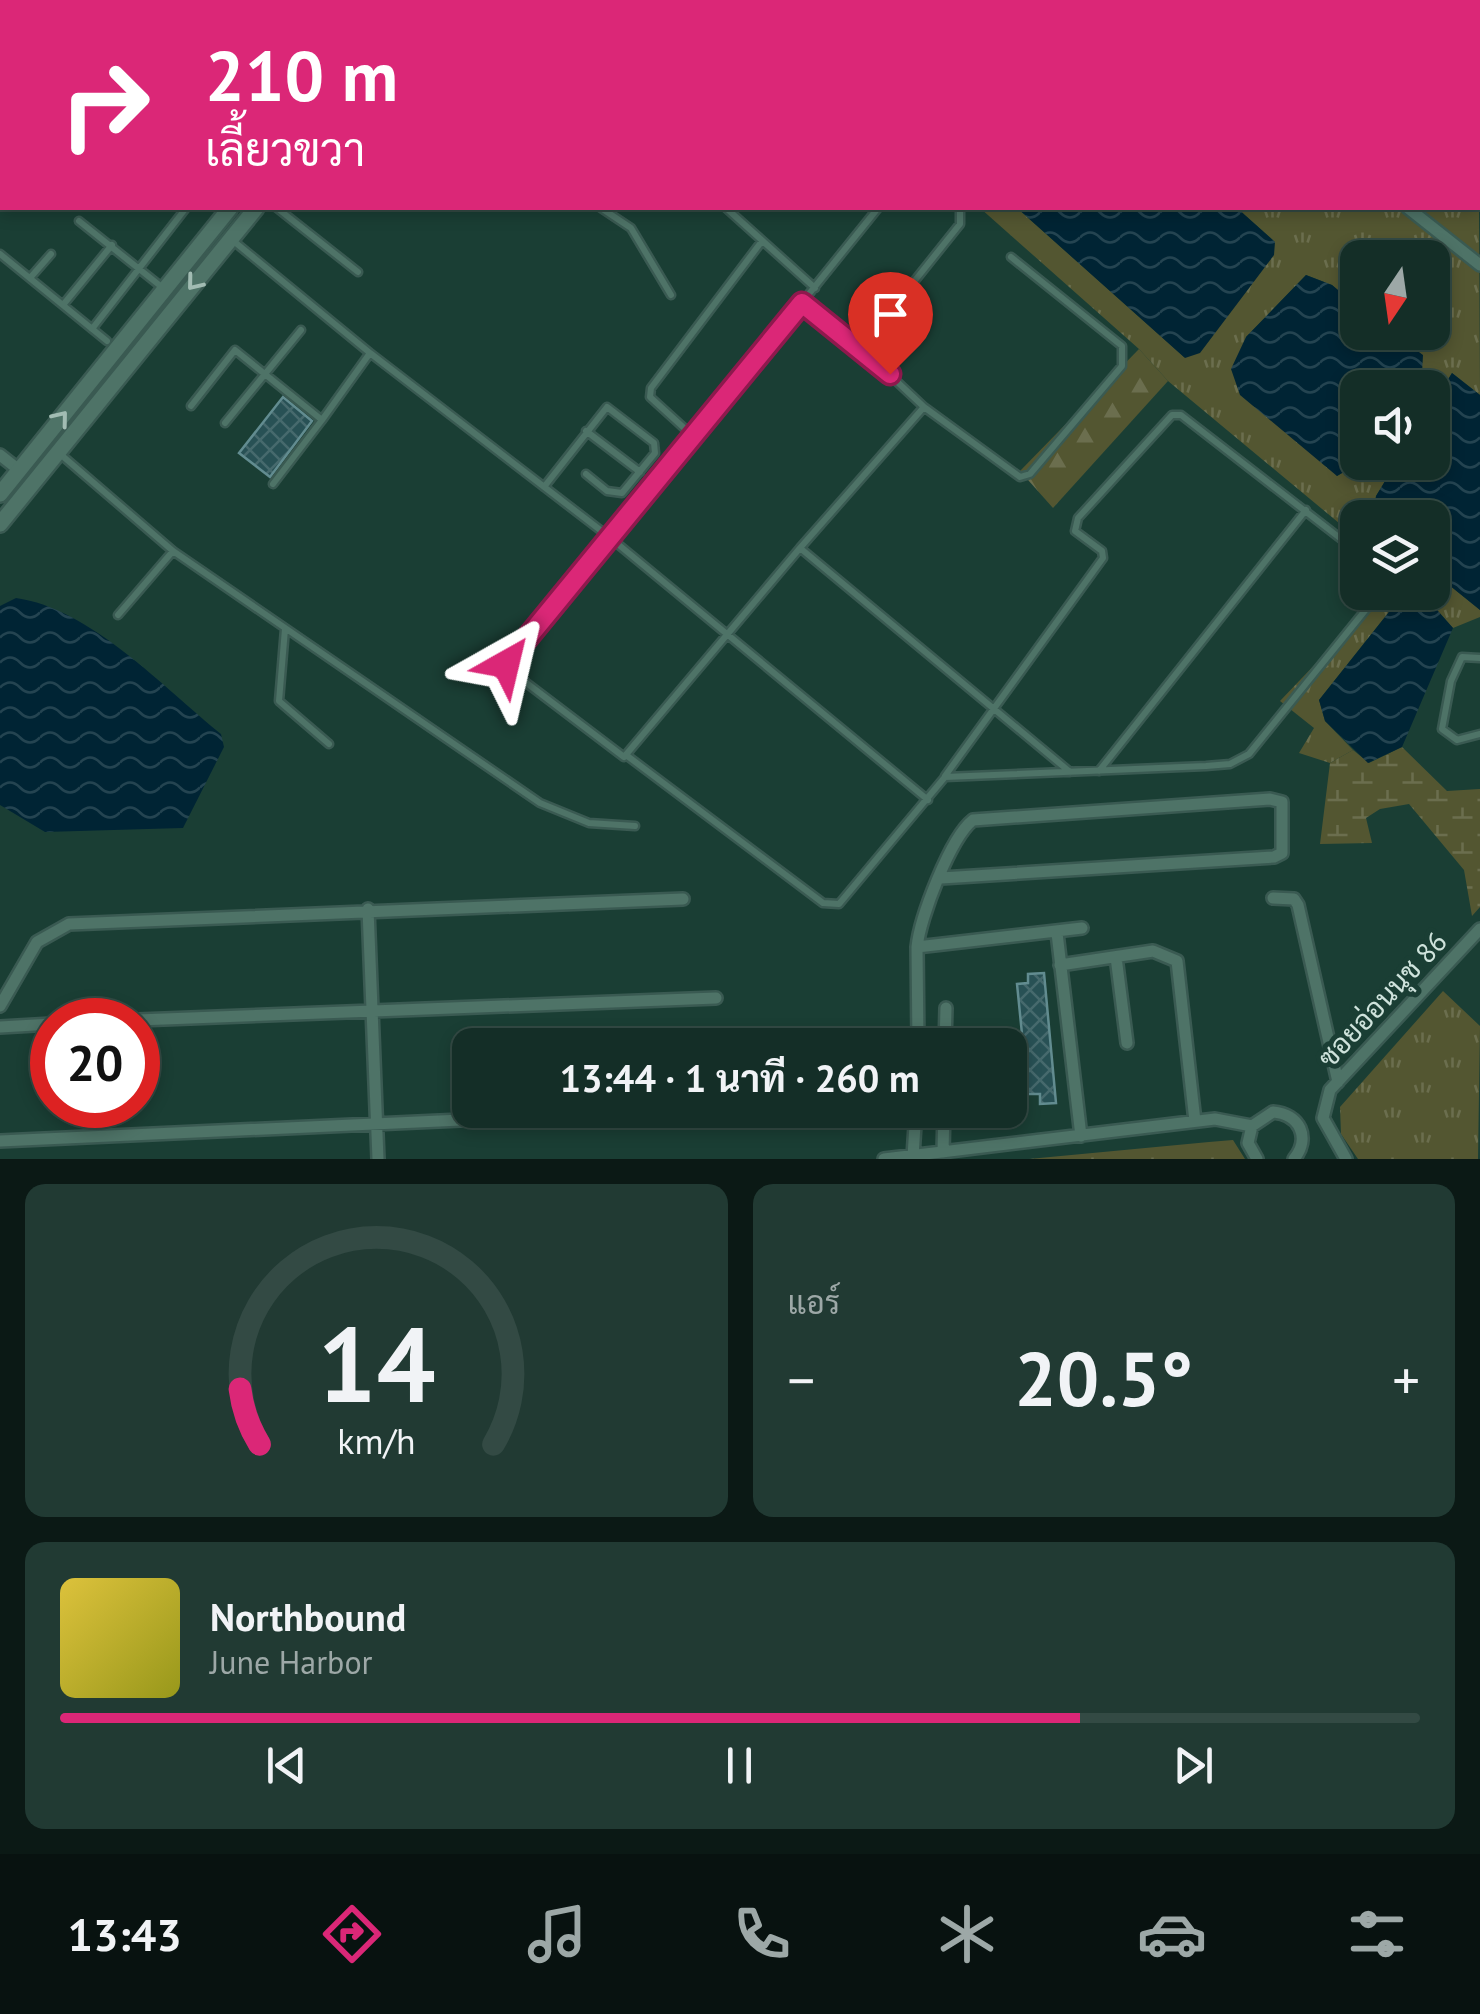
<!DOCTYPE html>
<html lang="th">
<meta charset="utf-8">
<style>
body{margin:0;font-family:"PT Sans",Sarabun,sans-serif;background:#213a33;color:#f1f3f6;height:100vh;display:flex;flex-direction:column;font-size:38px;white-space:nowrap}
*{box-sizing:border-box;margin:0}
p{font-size:32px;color:#9da8a7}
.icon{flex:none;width:55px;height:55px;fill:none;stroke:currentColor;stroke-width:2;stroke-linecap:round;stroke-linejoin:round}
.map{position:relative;height:1159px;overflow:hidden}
.side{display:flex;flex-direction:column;gap:25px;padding:25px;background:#0b1915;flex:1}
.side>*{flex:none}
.guide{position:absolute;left:0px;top:0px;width:1480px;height:210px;box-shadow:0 5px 15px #0003,0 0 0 2px #334a44;background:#db2777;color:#fff;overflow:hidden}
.needle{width:65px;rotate:193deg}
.controls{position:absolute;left:1340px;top:240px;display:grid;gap:20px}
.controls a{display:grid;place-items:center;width:110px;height:110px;border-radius:20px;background:#142e27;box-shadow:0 5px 15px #0003,0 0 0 2px #334a44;font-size:50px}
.speed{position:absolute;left:30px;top:998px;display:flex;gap:20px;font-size:50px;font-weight:700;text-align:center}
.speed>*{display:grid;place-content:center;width:130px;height:130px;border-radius:50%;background:#142e27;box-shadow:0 5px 15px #0003,0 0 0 2px #334a44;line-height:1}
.speed .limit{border:15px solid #d22;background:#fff;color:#111}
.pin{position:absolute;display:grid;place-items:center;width:85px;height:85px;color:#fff;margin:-102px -42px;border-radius:50% 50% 50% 0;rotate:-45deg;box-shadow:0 0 10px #0007}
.pin .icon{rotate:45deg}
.me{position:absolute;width:110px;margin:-55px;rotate:37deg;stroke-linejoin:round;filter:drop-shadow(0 0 8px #0008)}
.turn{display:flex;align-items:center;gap:35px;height:210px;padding:0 40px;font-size:45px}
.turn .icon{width:130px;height:130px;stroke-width:2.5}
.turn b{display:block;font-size:70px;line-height:85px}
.big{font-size:75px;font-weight:700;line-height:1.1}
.side .tile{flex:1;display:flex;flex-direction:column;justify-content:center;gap:15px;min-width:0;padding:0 35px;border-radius:20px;background:#213a33}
.side .dial{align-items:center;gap:0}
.dial svg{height:260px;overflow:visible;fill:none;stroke:#334a44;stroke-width:7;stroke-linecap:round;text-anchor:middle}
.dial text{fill:#f1f3f6;stroke:none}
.song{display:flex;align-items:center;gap:30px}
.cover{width:120px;height:120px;border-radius:15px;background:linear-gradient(135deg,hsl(50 70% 55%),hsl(60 70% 35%))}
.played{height:10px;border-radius:5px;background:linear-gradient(90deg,#db2777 75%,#334a44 75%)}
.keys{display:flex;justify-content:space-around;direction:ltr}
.heat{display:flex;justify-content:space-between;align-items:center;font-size:55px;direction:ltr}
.side .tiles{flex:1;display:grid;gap:25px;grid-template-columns:1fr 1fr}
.tile:last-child{grid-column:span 2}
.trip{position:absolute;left:452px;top:1028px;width:575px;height:100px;border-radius:20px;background:#142e27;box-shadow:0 5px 15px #0003,0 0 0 2px #334a44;font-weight:700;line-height:100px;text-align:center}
.dock{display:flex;height:160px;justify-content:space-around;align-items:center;background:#081210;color:#9da8a7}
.dock .icon{width:70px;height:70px}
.dock .active{color:#db2777}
.dock b{font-size:45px;color:#f1f3f6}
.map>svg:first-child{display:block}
.grass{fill:url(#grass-tufts)}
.forest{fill:url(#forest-firs)}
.wetland{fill:url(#wetland-marsh)}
.water{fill:url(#water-waves)}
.building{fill:url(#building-cross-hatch);stroke:#628c90;stroke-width:2.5}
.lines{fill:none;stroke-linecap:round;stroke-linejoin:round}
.lane-casing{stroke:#3a5a52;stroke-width:11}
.street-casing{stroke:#3a5a52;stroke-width:16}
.secondary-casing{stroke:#3a5a52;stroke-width:20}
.lane{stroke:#4e7367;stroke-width:6}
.street{stroke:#4e7367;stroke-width:11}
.secondary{stroke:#4e7367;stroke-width:15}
.oneway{stroke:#a2bcb3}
.route-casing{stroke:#8e194d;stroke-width:25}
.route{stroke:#db2777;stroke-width:18}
.labels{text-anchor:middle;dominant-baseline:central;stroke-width:10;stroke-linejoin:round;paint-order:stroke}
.street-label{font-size:28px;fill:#cfe3dc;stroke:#1a3e34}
</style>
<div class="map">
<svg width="1480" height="1159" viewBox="0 0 1480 1159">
<defs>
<pattern id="grass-tufts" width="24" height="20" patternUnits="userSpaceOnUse" patternTransform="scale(2.5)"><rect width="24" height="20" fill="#535631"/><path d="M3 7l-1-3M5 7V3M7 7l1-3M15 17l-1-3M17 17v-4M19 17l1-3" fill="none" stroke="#6b6e4e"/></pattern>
<pattern id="forest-firs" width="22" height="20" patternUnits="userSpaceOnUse" patternTransform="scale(2.5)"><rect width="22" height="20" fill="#535631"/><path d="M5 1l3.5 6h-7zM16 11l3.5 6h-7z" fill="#6b6e4e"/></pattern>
<pattern id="wetland-marsh" width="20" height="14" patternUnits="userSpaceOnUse" patternTransform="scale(2.5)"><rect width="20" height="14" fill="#535631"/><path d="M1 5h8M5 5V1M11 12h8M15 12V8" fill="none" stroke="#6b6e4e"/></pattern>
<pattern id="water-waves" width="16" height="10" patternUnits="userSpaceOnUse" patternTransform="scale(2.5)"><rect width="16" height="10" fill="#002434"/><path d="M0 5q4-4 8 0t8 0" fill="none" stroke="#244451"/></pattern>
<pattern id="building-cross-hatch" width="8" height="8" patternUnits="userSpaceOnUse" patternTransform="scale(2.5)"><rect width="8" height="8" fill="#285155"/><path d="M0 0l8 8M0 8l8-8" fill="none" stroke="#466a6d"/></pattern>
</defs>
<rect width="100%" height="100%" fill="#1a3e34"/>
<!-- grass -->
<path class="grass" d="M1010,0H1436L1439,2H1013Z
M1478,35L1480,395L1452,373L1433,404L1432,388L1414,387L1422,374V355L1393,333L1432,332V258H1358L1357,306L1332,285L1306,275L1246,337L1337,476L1359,463H1396L1376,496L1373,517L1358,518L1357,538L1168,381L1139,349L980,208H1017L1184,357L1275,242L1237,208H1478Z
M1433,572L1480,610V617L1453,628L1422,593L1432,592Z
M1383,593H1404L1319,700L1325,721L1353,750L1330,763L1299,753L1314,728L1280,701Z
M1443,991L1480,1026L1478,1159H1358L1341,1134L1340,1107Z
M1233,1140L1245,1159H1029L1209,1142Z"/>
<!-- forest -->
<path class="forest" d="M1139,349L1168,381L1053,508L1020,471Z"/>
<!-- wetland -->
<path class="wetland" d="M1402,747L1447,791L1480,789V907L1472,916L1464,870L1409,804L1380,809L1366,818L1372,843L1320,844L1330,763L1353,750L1369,763Z"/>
<!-- water -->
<path class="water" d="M1017,208H1237L1275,242L1274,255L1200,353L1185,358Z
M1306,275L1332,285L1357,306L1358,332L1393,333L1423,355L1422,374L1414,387L1358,388L1359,463L1337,476L1240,395L1231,369L1246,337Z
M1452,373L1480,395V610L1433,572L1432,518L1373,517L1376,496L1396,463L1432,462L1433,404Z
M1404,593H1422L1453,628L1402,747L1368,763L1325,721L1319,700Z
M16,598C90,608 164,688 221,734L224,747L183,828L45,832L0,805V606Z"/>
<!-- building -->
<path class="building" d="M283,397L312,421L270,477L239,453Z
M1044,973L1056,1103L1040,1104V1094H1028L1017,984L1028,983V974Z
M760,1110H894L893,1124L760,1121Z"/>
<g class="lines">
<defs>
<path id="lane" d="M204,0L207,2
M433,0L436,2
M0,2L2,4
M0,34L2,36
M277,208L358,272
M601,208L631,228L671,295
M726,208L815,288
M79,221L163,288
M231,239L370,353L608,536L928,800
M0,254L107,341
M30,278L51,254
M802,303L861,348L924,407L800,548L1070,772
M63,305L112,245
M92,329L186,208
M861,348L960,224V208
M191,406L235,350L322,420L370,353
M924,407L1020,477L1030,474L1122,366V346L1011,257
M225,423L301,330
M586,431L640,472
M694,437L650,397L651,388L762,241
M59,453L173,551L540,803L589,823L635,826
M273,484L322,420
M544,487L607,407L654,443L655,453L622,493L607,491L586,474
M800,548L624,757L508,669L507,659L694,437L878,208
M118,615L173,551
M285,629L279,701L329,744
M1480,658L1462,657L1451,681L1442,729L1457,740L1480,734
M626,755L823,903L839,904L945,777L1206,766L1230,764L1249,754L1380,592
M1099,771L1306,510
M945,776L1103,558L1102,551L1075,531L1078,518L1172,415H1181L1358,552"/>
<path id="street" d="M848,0L851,2
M1151,0L1154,2
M1445,0L1448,2
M1478,28L1480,30
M1408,208L1480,265
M0,455L19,470
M941,878L1274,857L1282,853V802L1270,799L973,820C950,838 920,918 917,947L1082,928
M1273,898L1294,899L1298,905L1338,1082
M368,909L378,1159
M1057,933L1081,1136
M917,947L918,1045
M1116,957L1127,1043
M1060,965L1153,951L1177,961L1195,1121
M0,1006L37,942L69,924L683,899
M138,1020L716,998
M0,1027L52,1024
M945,1045L946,1008
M0,1141L682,1110
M943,1152L944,1110
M913,1156L916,1110
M884,1159L1215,1119L1252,1126
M1257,1159L1248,1143L1252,1126L1273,1112C1300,1114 1311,1138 1294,1159
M1346,1159L1323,1118L1330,1090L1480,929"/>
<path id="secondary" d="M392,2L395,0
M420,2L422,0
M0,494L230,208
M0,524L256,208"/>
</defs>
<!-- lane casing -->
<use href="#lane" class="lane-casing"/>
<!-- street casing -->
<use href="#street" class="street-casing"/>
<!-- secondary casing -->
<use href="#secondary" class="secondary-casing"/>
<!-- lane -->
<use href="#lane" class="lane"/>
<!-- street -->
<use href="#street" class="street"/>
<!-- secondary -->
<use href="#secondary" class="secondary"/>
</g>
<!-- one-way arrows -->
<defs><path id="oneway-chevron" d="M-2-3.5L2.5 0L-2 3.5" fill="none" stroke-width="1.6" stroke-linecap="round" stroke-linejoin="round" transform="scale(2.5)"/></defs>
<g class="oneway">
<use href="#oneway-chevron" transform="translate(194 283) rotate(129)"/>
<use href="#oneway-chevron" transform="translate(61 418) rotate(-51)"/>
</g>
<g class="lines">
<defs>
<path id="route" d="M506,664L802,303L890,374"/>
</defs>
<!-- route casing -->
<use href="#route" class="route-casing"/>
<!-- route -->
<use href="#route" class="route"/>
</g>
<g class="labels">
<!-- street labels -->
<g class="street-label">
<text transform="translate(1382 999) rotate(-47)">ซอยอ่อนนุช 86</text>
</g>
</g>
</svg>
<div class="controls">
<a><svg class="needle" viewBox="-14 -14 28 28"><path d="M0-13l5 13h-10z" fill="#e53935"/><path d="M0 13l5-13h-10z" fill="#9da8a7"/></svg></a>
<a><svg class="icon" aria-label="sound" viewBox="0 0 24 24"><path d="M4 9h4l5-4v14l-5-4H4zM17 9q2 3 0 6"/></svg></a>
<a><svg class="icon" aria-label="layers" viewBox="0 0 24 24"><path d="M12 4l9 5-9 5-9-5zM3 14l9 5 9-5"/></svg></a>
</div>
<div class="speed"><div class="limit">20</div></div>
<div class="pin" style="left:890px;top:374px;background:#d93025"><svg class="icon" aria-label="arrive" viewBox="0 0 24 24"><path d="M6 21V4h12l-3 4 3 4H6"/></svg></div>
<svg class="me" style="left:506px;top:664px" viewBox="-20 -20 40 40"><path d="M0-17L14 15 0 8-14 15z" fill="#db2777" stroke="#fff" stroke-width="4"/></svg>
<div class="trip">13:44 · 1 นาที · 260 m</div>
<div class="guide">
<div class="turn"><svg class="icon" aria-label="right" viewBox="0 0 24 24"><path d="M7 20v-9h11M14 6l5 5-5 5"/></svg><div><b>210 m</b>เลี้ยวขวา</div></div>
</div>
</div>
<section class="side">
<div class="tiles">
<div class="tile dial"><svg viewBox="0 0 100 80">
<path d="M14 69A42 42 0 1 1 86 69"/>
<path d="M14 69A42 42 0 0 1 8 52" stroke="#db2777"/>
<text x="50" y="56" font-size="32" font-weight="700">14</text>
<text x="50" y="72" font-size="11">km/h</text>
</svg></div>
<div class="tile"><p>แอร์</p>
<div class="heat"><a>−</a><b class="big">20.5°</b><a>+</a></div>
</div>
<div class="tile">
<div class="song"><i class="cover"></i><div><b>Northbound</b><p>June Harbor</p></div></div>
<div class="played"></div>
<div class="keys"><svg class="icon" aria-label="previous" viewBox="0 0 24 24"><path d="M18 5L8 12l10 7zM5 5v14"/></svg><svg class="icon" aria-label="pause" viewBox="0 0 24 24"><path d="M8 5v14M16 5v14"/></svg><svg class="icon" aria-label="next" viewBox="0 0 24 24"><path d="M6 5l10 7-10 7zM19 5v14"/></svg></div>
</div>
</div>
</section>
<nav class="dock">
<b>13:43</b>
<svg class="icon active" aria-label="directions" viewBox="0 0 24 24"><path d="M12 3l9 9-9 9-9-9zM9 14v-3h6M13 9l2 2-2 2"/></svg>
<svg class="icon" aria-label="music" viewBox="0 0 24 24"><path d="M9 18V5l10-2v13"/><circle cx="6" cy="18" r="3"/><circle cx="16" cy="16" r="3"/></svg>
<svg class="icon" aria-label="phone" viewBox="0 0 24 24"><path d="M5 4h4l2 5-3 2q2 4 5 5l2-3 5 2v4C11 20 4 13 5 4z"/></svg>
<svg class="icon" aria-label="climate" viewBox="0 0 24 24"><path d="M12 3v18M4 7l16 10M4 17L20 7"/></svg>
<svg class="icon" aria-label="car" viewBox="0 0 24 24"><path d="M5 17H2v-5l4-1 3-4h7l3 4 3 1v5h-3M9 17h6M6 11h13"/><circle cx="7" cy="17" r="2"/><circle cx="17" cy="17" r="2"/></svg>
<svg class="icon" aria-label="filters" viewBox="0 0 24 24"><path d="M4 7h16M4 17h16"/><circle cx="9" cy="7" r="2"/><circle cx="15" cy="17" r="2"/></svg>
</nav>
